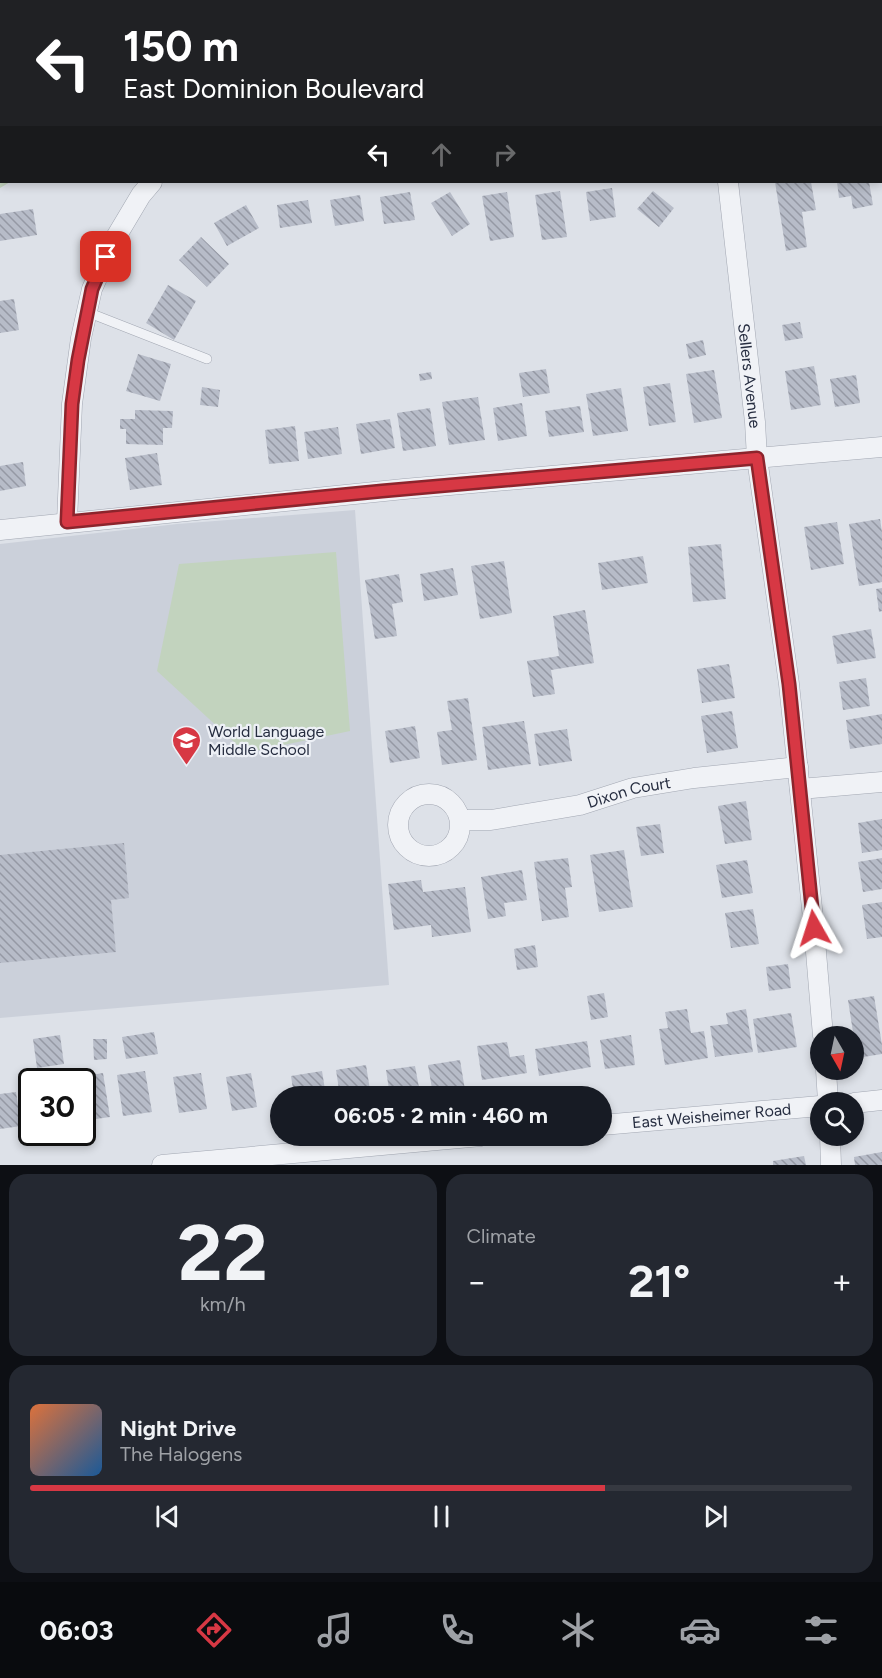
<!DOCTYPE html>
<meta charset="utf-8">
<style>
body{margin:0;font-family:Figtree,sans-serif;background:#242831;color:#f1f3f6;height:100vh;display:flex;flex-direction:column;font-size:22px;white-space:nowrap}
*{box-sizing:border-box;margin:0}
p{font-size:20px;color:#9ea1a6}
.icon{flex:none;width:33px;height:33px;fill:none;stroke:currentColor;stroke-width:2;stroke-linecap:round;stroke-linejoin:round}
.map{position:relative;height:1165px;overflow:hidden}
.sheet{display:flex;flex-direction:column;gap:9px;padding:9px;background:#0d0f14;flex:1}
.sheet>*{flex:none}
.hud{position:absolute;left:0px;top:0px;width:882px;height:183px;box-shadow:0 3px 9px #0003;background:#202124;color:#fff;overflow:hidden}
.needle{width:39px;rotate:171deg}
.fabs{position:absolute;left:810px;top:1026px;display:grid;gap:12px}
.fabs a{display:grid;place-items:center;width:54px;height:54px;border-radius:50%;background:#171b24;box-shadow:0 3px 9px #0003;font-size:30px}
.speed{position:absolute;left:18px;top:1068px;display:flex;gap:12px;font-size:30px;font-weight:700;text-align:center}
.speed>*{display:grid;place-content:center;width:78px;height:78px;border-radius:50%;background:#171b24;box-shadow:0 3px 9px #0003;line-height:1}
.speed .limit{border:3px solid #111;border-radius:9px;background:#fff;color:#111}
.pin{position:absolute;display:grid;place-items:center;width:51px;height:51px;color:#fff;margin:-26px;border-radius:12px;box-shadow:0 3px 9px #0006}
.me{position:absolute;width:66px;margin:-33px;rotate:354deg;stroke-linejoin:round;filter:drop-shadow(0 0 4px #0008)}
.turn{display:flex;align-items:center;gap:21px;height:126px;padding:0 24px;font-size:27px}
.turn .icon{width:78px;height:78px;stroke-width:2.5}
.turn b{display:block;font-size:42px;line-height:51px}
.lanes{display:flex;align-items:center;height:57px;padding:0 24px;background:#0003;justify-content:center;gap:30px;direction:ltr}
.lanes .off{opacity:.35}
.big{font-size:45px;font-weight:700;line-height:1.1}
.sheet .tile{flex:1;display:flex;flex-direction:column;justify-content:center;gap:9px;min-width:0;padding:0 21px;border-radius:18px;background:#242831}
.sheet .dial{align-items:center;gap:0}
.dial b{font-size:78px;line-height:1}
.song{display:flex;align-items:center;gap:18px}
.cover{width:72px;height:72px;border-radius:9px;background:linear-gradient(135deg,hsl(20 70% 55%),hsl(210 70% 35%))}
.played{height:6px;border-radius:3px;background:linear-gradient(90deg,#d73844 70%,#363941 70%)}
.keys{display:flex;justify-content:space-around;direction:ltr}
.heat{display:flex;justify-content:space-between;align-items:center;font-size:33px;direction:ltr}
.sheet .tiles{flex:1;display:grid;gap:9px;grid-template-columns:1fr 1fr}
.tile:last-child{grid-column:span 2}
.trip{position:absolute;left:270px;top:1086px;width:342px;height:60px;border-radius:30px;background:#171b24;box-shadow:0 3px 9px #0003;font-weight:700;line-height:60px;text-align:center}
.dock{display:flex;height:96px;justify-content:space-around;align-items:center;background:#090b0e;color:#9ea1a6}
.dock .icon{width:42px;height:42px}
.dock .current{color:#d73844}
.dock b{font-size:27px;color:#f1f3f6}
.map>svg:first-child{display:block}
.built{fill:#cbd0da}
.forest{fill:url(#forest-crowns)}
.green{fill:#c2d3be}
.building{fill:url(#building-back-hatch)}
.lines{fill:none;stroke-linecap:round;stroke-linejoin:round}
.service-casing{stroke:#a2a7b2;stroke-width:10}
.minor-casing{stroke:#a2a7b2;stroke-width:21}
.service{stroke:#f0f2f6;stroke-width:9}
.minor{stroke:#f0f2f6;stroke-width:20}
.route-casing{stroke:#8c242c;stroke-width:15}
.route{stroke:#d73844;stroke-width:10}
.labels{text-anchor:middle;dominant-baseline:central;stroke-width:4.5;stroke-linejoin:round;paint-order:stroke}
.street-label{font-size:16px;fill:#262d40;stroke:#edf0f6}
.poi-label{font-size:16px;fill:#262d40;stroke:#edf0f6;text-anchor:start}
</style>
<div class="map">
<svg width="882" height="1165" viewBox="0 0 882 1165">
<defs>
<pattern id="forest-crowns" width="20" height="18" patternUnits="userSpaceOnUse" patternTransform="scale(1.5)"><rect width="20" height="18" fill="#c2d3be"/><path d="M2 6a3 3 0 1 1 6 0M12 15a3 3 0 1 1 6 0" fill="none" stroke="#a7b5a4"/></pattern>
<pattern id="building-back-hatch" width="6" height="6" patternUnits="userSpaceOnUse" patternTransform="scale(1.5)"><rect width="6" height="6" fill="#b7bcc8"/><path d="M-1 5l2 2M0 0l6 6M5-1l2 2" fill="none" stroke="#9599a4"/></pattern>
</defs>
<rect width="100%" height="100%" fill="#dde1e8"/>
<!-- built -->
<path class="built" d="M355,510L389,985L0,1018V544L177,524Z"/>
<!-- forest -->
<path class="forest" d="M0,0H97V2H2V182H10L0,188Z"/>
<!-- green -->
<path class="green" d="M336,552L350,731L246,753L157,671L179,564Z"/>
<!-- building -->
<path class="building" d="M775,182H811L816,210L802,212L807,247L786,251Z
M837,182H869L873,205L853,209L851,196L839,198Z
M612,188L616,217L590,221L586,192Z
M560,191L567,237L542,240L535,195Z
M653,191L674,208L659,227L637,209Z
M410,192L415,220L384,224L380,197Z
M450,192L470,224L452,236L431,203Z
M507,192L514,237L490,241L482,196Z
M360,195L364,221L335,226L330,200Z
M308,200L312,223L280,228L277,205Z
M246,205L259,228L227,246L214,223Z
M33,209L37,235L0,241V214Z
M201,237L229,264L207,287L179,260Z
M168,285L196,301L174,340L146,323Z
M14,299L19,330L0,333V301Z
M800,322L803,338L785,341L782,325Z
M703,340L706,355L689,359L686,344Z
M138,354L171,364L160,401L126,391Z
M814,366L821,405L791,410L785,371Z
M546,369L550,393L523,397L519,373Z
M714,370L722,418L694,423L686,374Z
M431,372L432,379L420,381L419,374Z
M856,375L860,403L835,407L830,379Z
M670,383L676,422L649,426L643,387Z
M202,387L220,390L218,407L200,405Z
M621,388L628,431L593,436L586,394Z
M478,397L485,440L449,445L442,402Z
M522,403L527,436L498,441L493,408Z
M580,406L584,432L549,437L545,411Z
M430,408L436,446L403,451L397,413Z
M135,410L173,411L172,428H163V445L126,444V429H120V419H135Z
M390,419L395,448L361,454L356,424Z
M295,426L299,461L269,464L265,430Z
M338,427L342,454L308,459L304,432Z
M157,453L162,485L130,490L125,458Z
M23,462L26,486L0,491V466Z
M880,519L882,532V582L859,586L849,524Z
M837,522L844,564L811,570L804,527Z
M721,544L726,599L693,602L688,547Z
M643,556L648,583L602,590L598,563Z
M504,561L512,613L480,619L471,566Z
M453,568L458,595L424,601L420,574Z
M399,574L403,602L392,604L397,636L375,639L365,580Z
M882,588V611L879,612L876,589Z
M585,610L594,663L551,670L555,694L533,697L527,661L559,656L553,616Z
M871,629L876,658L837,664L832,636Z
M729,664L735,698L702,703L697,669Z
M866,678L870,706L843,710L839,682Z
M468,698L477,760L442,765L437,732L452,730L447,701Z
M732,711L738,748L707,753L701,716Z
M882,714V744L850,749L846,720Z
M524,721L531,764L488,770L482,727Z
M415,726L420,758L390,763L385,731Z
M567,729L572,761L539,766L534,734Z
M746,801L752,840L725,844L718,806Z
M882,819V850L862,853L858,823Z
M660,824L664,853L641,856L636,827Z
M124,843L129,898L111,900L116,952L0,963V855Z
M624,850L633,907L599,912L590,855Z
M568,858L572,887L565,888L569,917L542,921L534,862Z
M882,858V889L863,892L858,862Z
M747,860L753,893L722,898L716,865Z
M522,870L527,900L504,903L506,916L488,919L481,877Z
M421,880L423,892L465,887L471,932L432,937L431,925L394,930L388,884Z
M882,902V937L867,939L862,905Z
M753,909L759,944L731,948L725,913Z
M535,945L538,967L517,970L514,949Z
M788,964L791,988L769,991L766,967Z
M604,993L608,1017L591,1020L587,996Z
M874,996L882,1045V1054L857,1058L848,1000Z
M687,1009L691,1033L704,1031L708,1058L665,1065L659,1029L668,1028L665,1012Z
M746,1009L753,1052L715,1057L710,1026L728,1024L726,1013Z
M791,1013L797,1047L758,1053L753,1019Z
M154,1032L158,1054L126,1059L122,1037Z
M60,1035L64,1064L37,1068L33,1039Z
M631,1035L635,1065L605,1069L600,1040Z
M93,1039H107V1059L94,1060Z
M587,1041L591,1067L539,1076L535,1049Z
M507,1042L510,1057L524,1055L527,1073L482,1080L477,1046Z
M460,1060L465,1090L433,1095L428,1065Z
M366,1065L371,1096H340L336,1070Z
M415,1066L420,1093L390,1096L386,1070Z
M145,1071L152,1112L123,1116L117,1075Z
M322,1071L326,1096H294L291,1076Z
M103,1073L110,1117L82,1121V1082H68V1079Z
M201,1073L207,1109L179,1113L173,1077Z
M251,1073L257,1107L232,1111L226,1077Z
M16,1092L21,1126L0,1129V1094Z
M882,1152V1165H855L854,1157Z
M804,1156L806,1165H773V1161Z"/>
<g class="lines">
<defs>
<path id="service" d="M87,312L207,359"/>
<g id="minor">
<path d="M194,0V2"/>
<path d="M880,107H882"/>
<path id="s1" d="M728,182L755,422L757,458L789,684L814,928L823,1036"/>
<path d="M67,522L72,404L81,338L92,289L113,242L141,195L152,182"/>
<path d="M0,530L404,489L882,447"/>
<path d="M800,789L882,782"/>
<circle cx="429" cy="825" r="31"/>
<path id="s2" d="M460,820H491L580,805L633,788L694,778L798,767"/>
<path d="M826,1070L828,1102"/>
<path d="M854,1103L882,1100"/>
<path id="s3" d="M602,1125L820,1106"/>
<path d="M830,1136L831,1165"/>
<path d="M162,1165L481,1136"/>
</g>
</defs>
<!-- service casing -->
<use href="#service" class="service-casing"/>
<!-- minor casing -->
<use href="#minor" class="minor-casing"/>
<!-- service -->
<use href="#service" class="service"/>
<!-- minor -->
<use href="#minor" class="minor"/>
</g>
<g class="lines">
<defs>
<path id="route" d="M106,257L92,289L78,360L72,404L67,522L382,491L757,458L789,684L814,928"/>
</defs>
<!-- route casing -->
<use href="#route" class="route-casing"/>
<!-- route -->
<use href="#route" class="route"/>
</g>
<!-- icons -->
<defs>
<symbol id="school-pin" viewBox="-11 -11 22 30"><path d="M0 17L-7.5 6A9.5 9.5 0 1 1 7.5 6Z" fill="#d73844" stroke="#edf0f6"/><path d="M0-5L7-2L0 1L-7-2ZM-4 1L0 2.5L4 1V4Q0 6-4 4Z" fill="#fff"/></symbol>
</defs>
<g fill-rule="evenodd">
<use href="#school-pin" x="170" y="724" width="33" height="45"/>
</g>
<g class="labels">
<!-- street labels -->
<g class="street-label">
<text stroke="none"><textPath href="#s1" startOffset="195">Sellers Avenue</textPath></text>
<text stroke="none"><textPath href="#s2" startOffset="172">Dixon Court</textPath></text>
<text stroke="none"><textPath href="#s3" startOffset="110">East Weisheimer Road</textPath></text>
</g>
<!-- poi labels -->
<g class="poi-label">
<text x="208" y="731">World Language<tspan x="208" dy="18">Middle School</tspan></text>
</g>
</g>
</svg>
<div class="fabs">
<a><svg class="needle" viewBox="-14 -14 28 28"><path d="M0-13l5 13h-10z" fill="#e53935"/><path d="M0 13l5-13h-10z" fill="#9ea1a6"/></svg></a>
<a><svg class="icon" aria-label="search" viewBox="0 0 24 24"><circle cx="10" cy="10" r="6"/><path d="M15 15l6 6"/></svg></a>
</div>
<div class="speed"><div class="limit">30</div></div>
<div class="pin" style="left:106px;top:257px;background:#d93025"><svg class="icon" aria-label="arrive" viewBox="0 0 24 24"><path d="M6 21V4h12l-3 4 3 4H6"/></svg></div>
<svg class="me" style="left:814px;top:928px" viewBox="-20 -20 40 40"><path d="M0-17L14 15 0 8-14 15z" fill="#d73844" stroke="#fff" stroke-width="4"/></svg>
<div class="trip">06:05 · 2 min · 460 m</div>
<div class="hud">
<div class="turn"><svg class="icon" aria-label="left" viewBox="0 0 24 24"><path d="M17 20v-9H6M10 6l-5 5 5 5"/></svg><div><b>150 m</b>East Dominion Boulevard</div></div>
<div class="lanes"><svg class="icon" aria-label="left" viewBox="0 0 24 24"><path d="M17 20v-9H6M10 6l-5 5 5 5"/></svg><svg class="icon off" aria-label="ahead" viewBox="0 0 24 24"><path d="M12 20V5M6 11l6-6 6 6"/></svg><svg class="icon off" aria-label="right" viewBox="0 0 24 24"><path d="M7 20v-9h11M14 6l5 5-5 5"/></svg></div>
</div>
</div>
<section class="sheet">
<div class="tiles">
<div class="tile dial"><b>22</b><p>km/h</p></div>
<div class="tile"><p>Climate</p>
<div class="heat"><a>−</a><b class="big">21°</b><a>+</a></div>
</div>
<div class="tile">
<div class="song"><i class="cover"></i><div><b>Night Drive</b><p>The Halogens</p></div></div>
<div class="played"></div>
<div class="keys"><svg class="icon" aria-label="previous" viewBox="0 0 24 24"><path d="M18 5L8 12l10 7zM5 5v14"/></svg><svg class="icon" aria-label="pause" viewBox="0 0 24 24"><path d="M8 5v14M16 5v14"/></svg><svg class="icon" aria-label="next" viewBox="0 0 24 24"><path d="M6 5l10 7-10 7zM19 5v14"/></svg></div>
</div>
</div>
</section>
<nav class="dock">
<b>06:03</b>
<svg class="icon current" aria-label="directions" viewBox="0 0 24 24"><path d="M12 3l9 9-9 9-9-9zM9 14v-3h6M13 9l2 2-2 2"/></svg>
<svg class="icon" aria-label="music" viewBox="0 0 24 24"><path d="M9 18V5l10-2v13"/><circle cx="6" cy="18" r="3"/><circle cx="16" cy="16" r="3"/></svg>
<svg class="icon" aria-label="phone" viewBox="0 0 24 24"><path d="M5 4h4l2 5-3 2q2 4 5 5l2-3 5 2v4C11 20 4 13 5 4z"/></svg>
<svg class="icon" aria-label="climate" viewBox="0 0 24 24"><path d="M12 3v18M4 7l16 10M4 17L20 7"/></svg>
<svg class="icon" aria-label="car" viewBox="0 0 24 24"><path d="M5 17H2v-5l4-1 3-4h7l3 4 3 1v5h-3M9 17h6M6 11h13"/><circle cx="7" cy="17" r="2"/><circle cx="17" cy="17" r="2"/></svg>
<svg class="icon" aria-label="filters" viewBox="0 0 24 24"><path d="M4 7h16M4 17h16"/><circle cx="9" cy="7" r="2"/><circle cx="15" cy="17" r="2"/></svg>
</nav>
